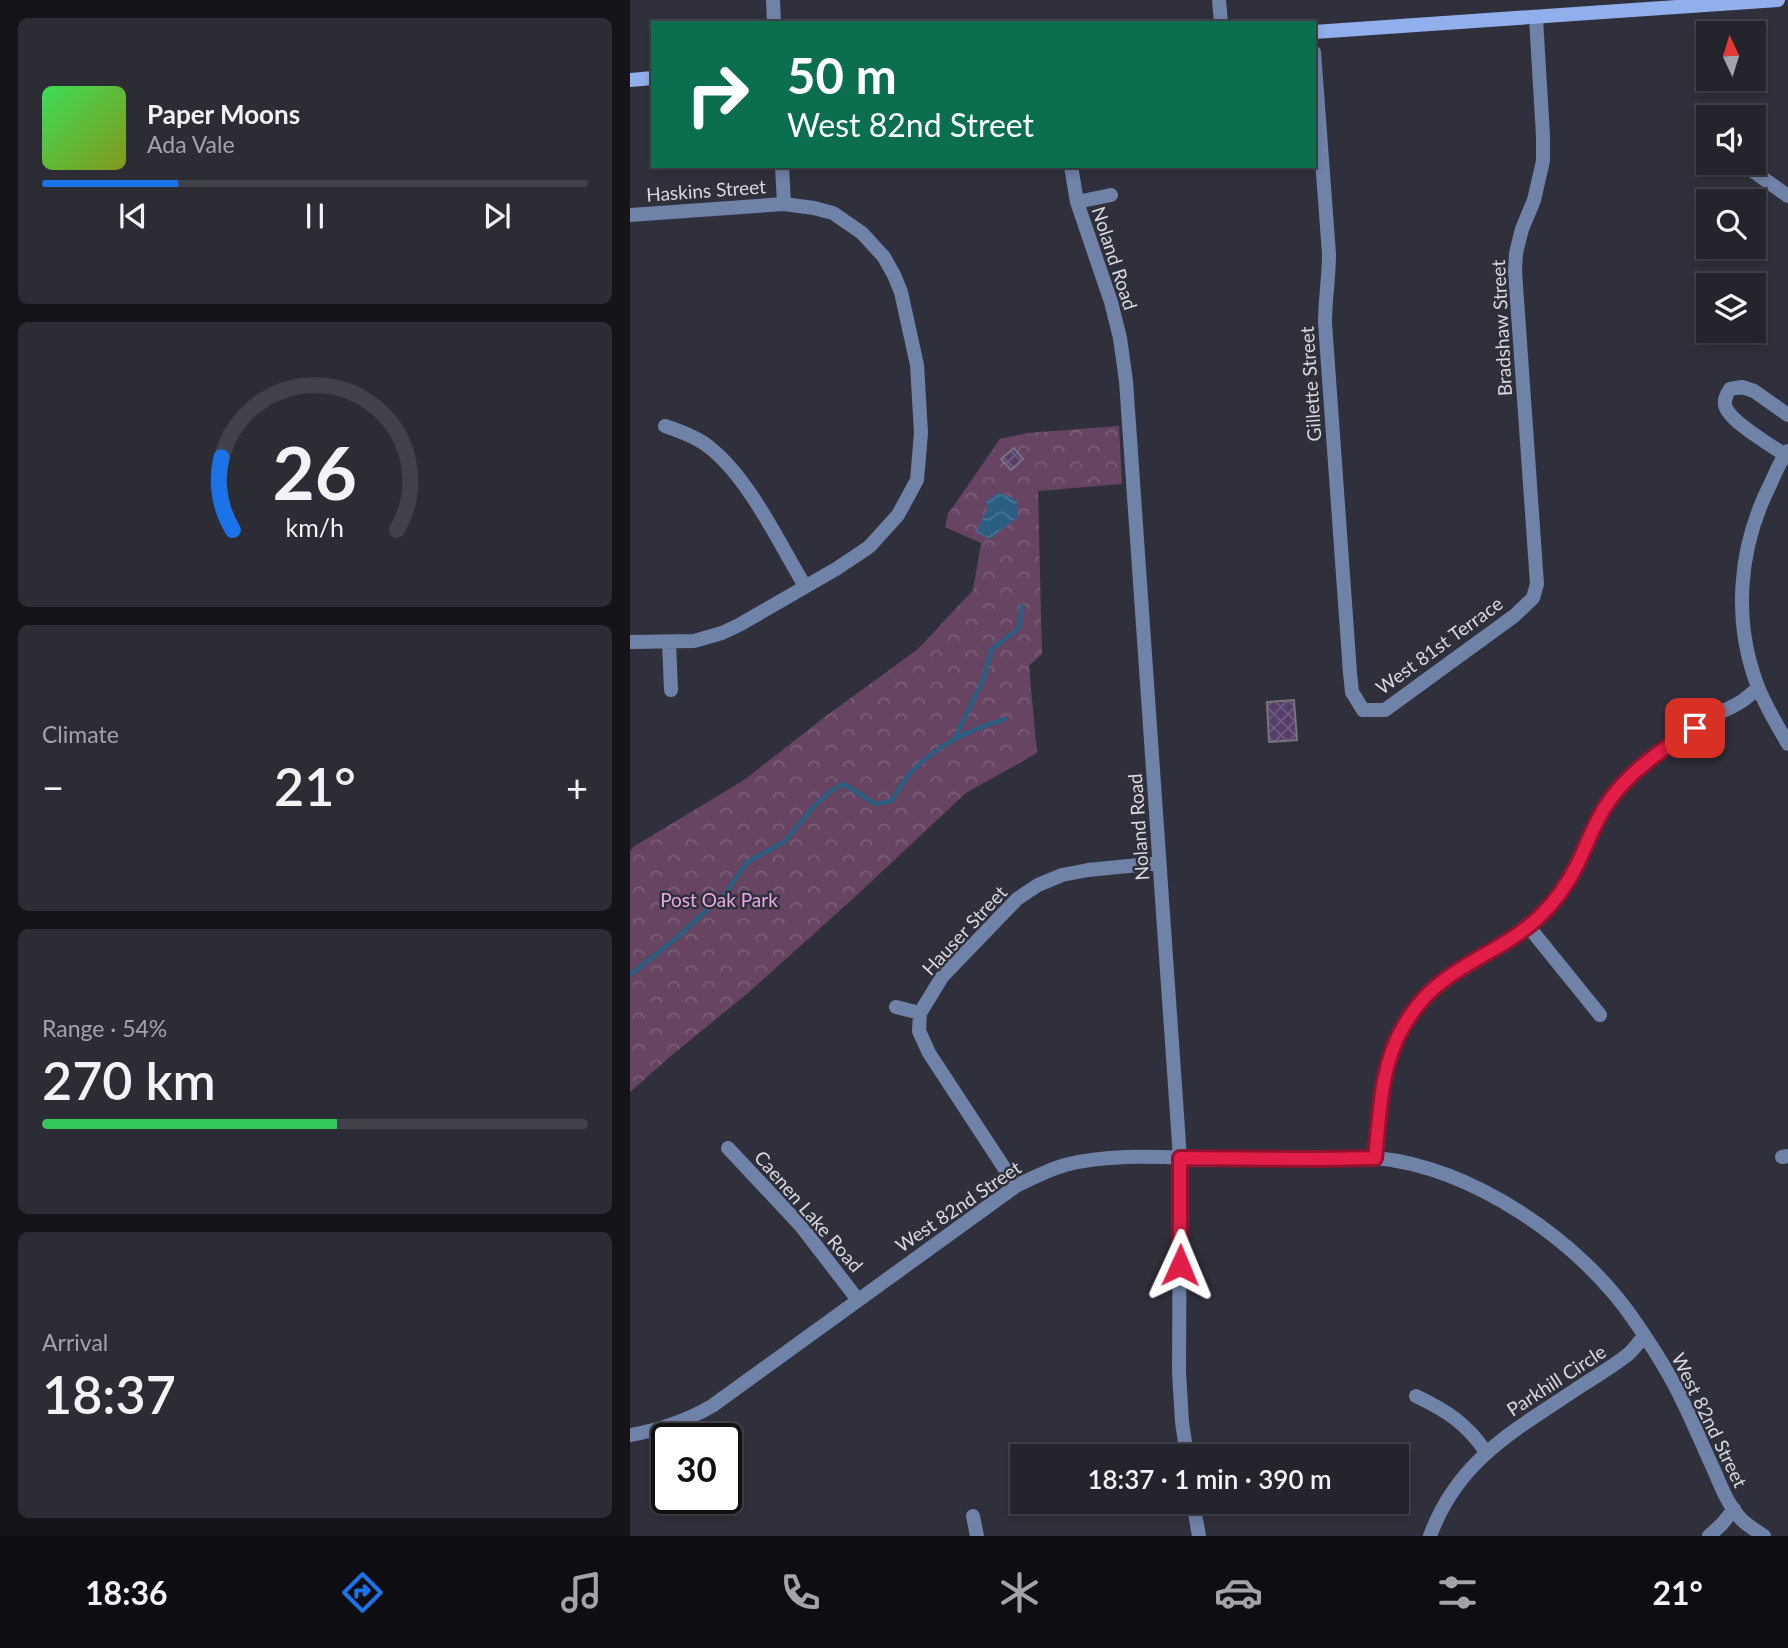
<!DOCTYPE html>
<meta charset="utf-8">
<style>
body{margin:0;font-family:Lato,sans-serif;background:#2c2c35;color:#f1f3f6;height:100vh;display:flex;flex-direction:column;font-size:26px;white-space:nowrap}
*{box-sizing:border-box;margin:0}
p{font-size:23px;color:#a3a4aa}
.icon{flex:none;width:38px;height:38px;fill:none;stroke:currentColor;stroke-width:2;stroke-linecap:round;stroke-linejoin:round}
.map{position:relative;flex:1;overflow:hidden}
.details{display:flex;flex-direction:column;gap:18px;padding:18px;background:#141419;width:630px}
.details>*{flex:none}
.guide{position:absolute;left:21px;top:21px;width:665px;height:147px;border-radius:0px;box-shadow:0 4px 10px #0003,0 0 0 2px #414149;background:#0b6e4f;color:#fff;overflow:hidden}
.needle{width:46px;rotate:356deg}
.fabs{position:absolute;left:1066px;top:21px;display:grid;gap:14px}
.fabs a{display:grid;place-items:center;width:70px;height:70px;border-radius:0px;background:#24242d;box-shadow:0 4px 10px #0003,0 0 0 2px #414149;font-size:35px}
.speed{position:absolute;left:21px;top:1423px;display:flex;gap:14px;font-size:35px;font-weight:700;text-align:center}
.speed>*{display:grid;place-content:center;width:91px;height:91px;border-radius:50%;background:#24242d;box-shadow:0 4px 10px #0003,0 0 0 2px #414149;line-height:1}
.speed .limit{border:4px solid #111;border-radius:10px;background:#fff;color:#111}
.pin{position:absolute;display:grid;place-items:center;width:60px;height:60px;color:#fff;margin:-30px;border-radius:14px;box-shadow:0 4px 10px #0006}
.me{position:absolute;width:77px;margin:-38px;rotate:1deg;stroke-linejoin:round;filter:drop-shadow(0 0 5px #0008)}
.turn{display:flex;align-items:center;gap:24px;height:147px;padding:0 21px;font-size:32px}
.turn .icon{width:91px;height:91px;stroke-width:2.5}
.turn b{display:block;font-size:49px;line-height:60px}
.big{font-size:52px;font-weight:600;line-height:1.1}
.details .tile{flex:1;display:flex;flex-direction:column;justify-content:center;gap:10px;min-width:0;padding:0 24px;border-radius:10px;background:#2c2c35}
.details .dial{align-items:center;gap:0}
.dial svg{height:182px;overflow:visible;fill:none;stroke:#414149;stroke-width:7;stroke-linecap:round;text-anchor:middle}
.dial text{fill:#f1f3f6;stroke:none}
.song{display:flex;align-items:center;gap:21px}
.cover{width:84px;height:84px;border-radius:10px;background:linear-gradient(135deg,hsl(130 70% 55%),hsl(70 70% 35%))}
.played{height:7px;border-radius:4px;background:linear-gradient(90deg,#1a73e8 25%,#414149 25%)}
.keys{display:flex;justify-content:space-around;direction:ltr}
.heat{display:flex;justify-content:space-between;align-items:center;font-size:38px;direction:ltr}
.charge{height:10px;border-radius:5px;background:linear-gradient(90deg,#34c759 54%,#414149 0)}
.trip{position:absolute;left:380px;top:1444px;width:399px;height:70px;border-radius:0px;background:#24242d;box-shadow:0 4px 10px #0003,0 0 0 2px #414149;font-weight:600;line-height:70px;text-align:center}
.dock{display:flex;height:112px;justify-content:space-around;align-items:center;background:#0e0e12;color:#a3a4aa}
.dock .icon{width:49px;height:49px}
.dock .active{color:#1a73e8}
.dock b{font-size:32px;color:#f1f3f6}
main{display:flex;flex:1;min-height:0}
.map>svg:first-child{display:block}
.park{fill:url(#park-crowns)}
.water{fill:url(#water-waves)}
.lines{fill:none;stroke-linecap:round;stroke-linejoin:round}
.stream{stroke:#2b5e81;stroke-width:4.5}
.building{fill:url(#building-cross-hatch);stroke:#79737f;stroke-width:2}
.street{stroke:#6f82a8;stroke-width:14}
.secondary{stroke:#91afec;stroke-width:14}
.route-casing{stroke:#92132f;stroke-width:18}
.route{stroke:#e11d48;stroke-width:12}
.labels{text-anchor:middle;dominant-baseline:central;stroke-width:5;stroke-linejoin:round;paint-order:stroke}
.street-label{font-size:19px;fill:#d9d9e0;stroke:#30303c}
.park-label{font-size:19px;fill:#eaa8e3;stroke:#30303c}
</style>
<main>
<section class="details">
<div class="tile">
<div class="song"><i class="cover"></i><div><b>Paper Moons</b><p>Ada Vale</p></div></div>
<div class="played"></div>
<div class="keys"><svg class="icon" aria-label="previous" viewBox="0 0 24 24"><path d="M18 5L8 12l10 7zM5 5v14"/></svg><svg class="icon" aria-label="pause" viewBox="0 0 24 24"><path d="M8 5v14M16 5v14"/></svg><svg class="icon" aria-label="next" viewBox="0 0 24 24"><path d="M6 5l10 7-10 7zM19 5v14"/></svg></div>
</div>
<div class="tile dial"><svg viewBox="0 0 100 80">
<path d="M14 69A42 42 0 1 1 86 69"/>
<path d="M14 69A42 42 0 0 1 9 37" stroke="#1a73e8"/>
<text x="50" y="56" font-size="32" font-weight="700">26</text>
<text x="50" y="72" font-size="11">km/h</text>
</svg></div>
<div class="tile"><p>Climate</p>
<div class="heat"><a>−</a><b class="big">21°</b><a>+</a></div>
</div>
<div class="tile"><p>Range · 54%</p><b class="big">270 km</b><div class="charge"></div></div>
<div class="tile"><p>Arrival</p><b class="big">18:37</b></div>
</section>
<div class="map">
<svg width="1158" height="1536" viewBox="0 0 1158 1536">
<defs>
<pattern id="park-crowns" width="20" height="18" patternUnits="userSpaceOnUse" patternTransform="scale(1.75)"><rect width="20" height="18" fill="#664462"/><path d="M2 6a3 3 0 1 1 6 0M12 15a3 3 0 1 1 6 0" fill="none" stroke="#7b5e78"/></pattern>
<pattern id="water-waves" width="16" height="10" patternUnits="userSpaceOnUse" patternTransform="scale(1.75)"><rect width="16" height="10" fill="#2b5e81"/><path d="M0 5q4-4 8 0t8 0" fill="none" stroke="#497493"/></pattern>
<pattern id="building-cross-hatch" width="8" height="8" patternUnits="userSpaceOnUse" patternTransform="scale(1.75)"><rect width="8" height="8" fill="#563e6b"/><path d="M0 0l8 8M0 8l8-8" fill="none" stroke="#6e5980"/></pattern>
</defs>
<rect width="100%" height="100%" fill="#30303c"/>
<!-- park -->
<path class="park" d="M489,426L492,484L408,491L412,654L399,666L407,753L336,793L227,895L118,993L42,1055L0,1092V852L3,847L114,780L196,716L288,649L343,590L351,543L315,527L318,514L370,439L397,433Z"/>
<!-- water -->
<path class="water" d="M369,492L387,500L388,517L360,539L346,532L358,508L356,502Z"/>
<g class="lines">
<!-- stream -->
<path class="stream" d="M325,738L353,680L362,649L389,628L392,606
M0,975L44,940L96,893L116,863L154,842L187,803L202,790L214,784L245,804L261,801C267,792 273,782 280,774C305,745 340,730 375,719"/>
</g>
<!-- building -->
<path class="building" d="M384,448L393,459L381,470L371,459Z
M664,700L667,740L639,742L637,702Z"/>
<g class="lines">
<!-- street -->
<path class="street" d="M143,0L144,23
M589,0L591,23
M684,52L699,254C699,277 695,300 695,323L720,673L722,692L733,710H755L884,616L903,598L907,584L885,271L886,253L892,229L904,200L913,161V136L906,18
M1113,164L1158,196
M152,166L154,204
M441,166L447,202L481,302L490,338L496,381L550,1158L549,1372L552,1422L557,1456
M447,202L481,195
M0,215L154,204L184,208L203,213L232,233L254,257L264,275L271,292L287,365L291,433L287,480L268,515L239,547L206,569L109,625L92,633L64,641L0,642
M35,426C50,431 67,437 79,447C119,478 149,543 175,586
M1158,451C1149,462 1144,477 1138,489C1108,551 1103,622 1128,687C1136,707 1147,725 1158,744
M1155,455C1141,445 1098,421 1095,405C1094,398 1097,394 1100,389L1112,387L1124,391L1158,415
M39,642L41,690
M898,926L970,1015
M266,1007L290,1013
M98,1148L171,1226L228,1300
M1152,1157L1158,1156
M745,1158C754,1087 753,1023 817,978C847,956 883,943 910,916C924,902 938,883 947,864C957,842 965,818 981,798C1007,766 1043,740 1079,718C1089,712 1102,708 1112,701C1118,697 1123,692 1128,688
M386,1186L299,1053L289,1031L290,1013L312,977L387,899L408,885L432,875L458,870L529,863
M786,1396C817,1411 836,1423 856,1452
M0,1435C30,1430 56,1421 82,1406L386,1186C402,1178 418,1170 435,1165C484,1152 542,1158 593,1159C625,1159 657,1160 689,1159C708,1159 727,1156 747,1158C844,1168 950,1241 1004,1320C1022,1346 1040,1374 1053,1402C1064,1424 1073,1447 1084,1470C1091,1487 1099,1507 1112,1520C1118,1526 1127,1531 1134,1536
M563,1502L569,1536
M343,1516L347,1536
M800,1536C828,1459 887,1429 951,1386C966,1376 982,1367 996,1356C1003,1351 1008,1343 1014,1336
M1079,1536L1092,1524L1104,1509"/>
<!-- secondary -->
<path class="secondary" d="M684,32L1148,0
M0,80L23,78"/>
</g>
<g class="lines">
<defs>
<path id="route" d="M550,1265V1158L692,1159L745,1158C750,1115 750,1068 772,1029C783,1009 798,991 817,978C847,956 882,943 909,917C924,903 938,883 947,865C957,845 964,823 977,804C998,772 1033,749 1065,728"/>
</defs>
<!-- route casing -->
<use href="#route" class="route-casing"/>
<!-- route -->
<use href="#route" class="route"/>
</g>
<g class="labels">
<!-- street labels -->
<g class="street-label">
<text transform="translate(76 190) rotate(-4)">Haskins Street</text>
<text transform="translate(485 258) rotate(72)">Noland Road</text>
<text transform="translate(871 328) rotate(-93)">Bradshaw Street</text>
<text transform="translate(680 384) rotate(-94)">Gillette Street</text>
<text transform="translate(809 645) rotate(-36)">West 81st Terrace</text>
<text transform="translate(508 827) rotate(-94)">Noland Road</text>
<text transform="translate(334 930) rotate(-47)">Hauser Street</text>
<text transform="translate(328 1206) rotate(-34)">West 82nd Street</text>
<text transform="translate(179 1211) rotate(49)">Caenen Lake Road</text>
<text transform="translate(926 1380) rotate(-33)">Parkhill Circle</text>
<text transform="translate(1080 1420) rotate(64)">West 82nd Street</text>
</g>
<!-- park labels -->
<g class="park-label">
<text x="89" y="899">Post Oak Park</text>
</g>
</g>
</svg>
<div class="fabs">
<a><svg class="needle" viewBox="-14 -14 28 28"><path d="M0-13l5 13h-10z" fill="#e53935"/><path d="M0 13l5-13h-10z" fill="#a3a4aa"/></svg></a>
<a><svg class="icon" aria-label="sound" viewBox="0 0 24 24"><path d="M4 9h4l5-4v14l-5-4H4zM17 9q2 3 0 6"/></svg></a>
<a><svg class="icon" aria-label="search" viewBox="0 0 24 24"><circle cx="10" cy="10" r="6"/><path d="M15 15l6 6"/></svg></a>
<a><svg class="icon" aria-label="layers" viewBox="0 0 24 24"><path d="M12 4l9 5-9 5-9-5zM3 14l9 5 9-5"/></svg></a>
</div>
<div class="speed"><div class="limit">30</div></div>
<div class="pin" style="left:1065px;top:728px;background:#d93025"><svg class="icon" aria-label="arrive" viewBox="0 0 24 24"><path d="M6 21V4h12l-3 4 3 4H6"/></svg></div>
<svg class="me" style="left:550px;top:1265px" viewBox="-20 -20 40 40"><path d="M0-17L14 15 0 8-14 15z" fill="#e11d48" stroke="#fff" stroke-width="4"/></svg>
<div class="trip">18:37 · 1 min · 390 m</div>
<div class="guide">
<div class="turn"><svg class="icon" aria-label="right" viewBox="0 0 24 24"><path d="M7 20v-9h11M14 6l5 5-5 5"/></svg><div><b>50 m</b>West 82nd Street</div></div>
</div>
</div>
</main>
<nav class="dock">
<b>18:36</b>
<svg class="icon active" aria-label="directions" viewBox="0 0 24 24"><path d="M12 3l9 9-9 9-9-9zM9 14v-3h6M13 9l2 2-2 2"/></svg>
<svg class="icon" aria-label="music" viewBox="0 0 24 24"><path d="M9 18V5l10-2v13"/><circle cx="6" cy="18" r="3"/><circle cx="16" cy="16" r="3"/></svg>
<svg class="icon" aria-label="phone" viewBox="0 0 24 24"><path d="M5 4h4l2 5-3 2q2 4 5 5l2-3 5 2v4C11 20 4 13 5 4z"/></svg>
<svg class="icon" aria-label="climate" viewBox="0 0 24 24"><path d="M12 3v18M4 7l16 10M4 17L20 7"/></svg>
<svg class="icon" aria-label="car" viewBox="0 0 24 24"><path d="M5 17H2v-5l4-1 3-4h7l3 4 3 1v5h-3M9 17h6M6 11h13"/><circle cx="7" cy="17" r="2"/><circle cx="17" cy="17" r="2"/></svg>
<svg class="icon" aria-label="filters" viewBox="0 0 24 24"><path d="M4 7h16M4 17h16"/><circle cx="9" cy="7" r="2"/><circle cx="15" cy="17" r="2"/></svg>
<b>21°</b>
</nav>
